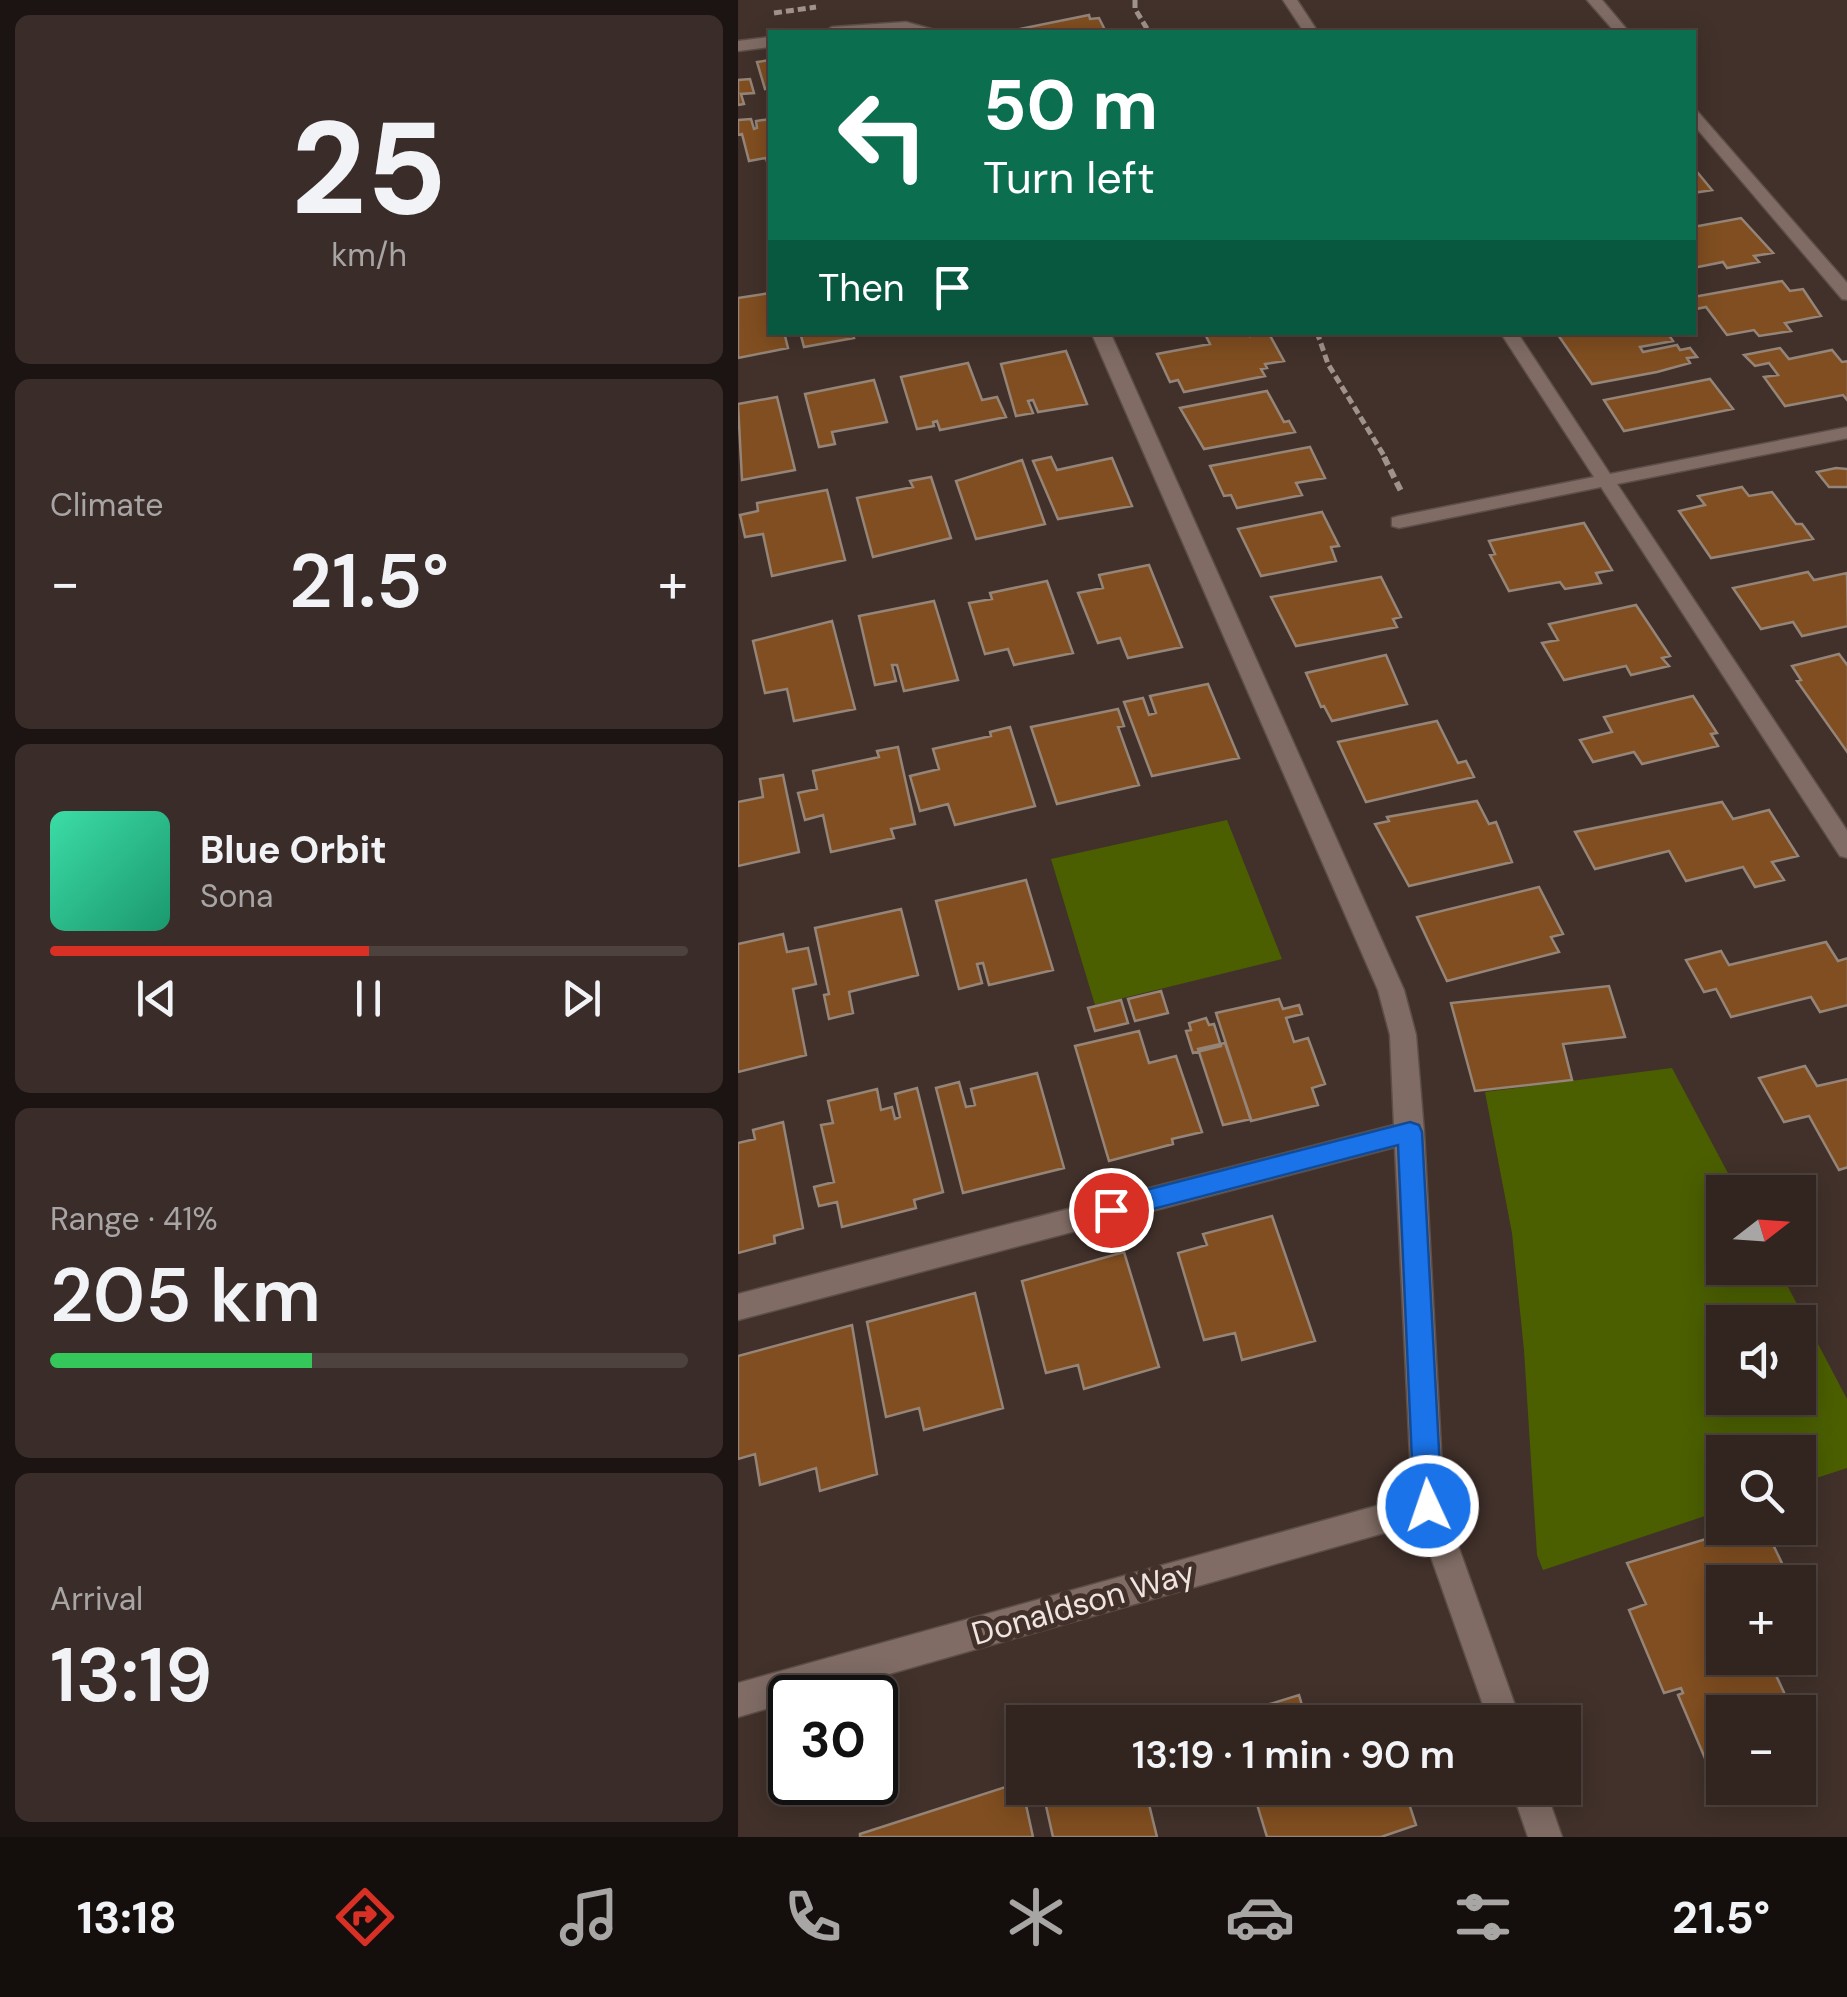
<!DOCTYPE html>
<meta charset="utf-8">
<style>
body{margin:0;font-family:"DM Sans",sans-serif;background:#3a2d29;color:#f1f3f6;height:100vh;display:flex;flex-direction:column;font-size:38px;white-space:nowrap}
*{box-sizing:border-box;margin:0}
p{font-size:32px;color:#a8a5a5}
.icon{flex:none;width:55px;height:55px;fill:none;stroke:currentColor;stroke-width:2;stroke-linecap:round;stroke-linejoin:round}
.map{position:relative;flex:1;overflow:hidden}
.panel{display:flex;flex-direction:column;gap:15px;padding:15px;background:#1c1412;width:738px}
.panel>*{flex:none}
.hud{position:absolute;left:30px;top:30px;width:928px;height:305px;border-radius:0px;box-shadow:0 5px 25px #0003,0 0 0 2px #4d423e;background:#0b6e4f;color:#fff;overflow:hidden}
.needle{width:65px;rotate:73deg}
.tools{position:absolute;left:968px;top:1175px;display:grid;gap:20px}
.tools a{display:grid;place-items:center;width:110px;height:110px;border-radius:0px;background:#322520;box-shadow:0 5px 25px #0003,0 0 0 2px #4d423e;font-size:50px}
.speed{position:absolute;left:30px;top:1675px;display:flex;gap:20px;font-size:50px;font-weight:700;text-align:center}
.speed>*{display:grid;place-content:center;width:130px;height:130px;border-radius:50%;background:#322520;box-shadow:0 5px 25px #0003,0 0 0 2px #4d423e;line-height:1}
.speed .limit{border:5px solid #111;border-radius:15px;background:#fff;color:#111}
.pin{position:absolute;display:grid;place-items:center;width:85px;height:85px;color:#fff;margin:-42px;border:5px solid #fff;border-radius:50%;box-shadow:0 2px 10px #0007}
.me{position:absolute;width:110px;margin:-55px;rotate:357deg;stroke-linejoin:round;filter:drop-shadow(0 0 8px #0008)}
.turn{display:flex;align-items:center;gap:35px;height:210px;padding:0 50px;font-size:45px}
.turn .icon{width:130px;height:130px;stroke-width:2.5}
.turn b{display:block;font-size:70px;line-height:85px}
.then{display:flex;align-items:center;height:95px;padding:0 50px;background:#0003;gap:20px;font-size:38px}
.big{font-size:75px;font-weight:600;line-height:1.1}
.panel .tile{flex:1;display:flex;flex-direction:column;justify-content:center;gap:15px;min-width:0;padding:0 35px;border-radius:15px;background:#3a2d29}
.panel .dial{align-items:center;gap:0}
.dial b{font-size:130px;line-height:1}
.song{display:flex;align-items:center;gap:30px}
.cover{width:120px;height:120px;border-radius:15px;background:linear-gradient(135deg,hsl(160 70% 55%),hsl(160 70% 35%))}
.played{height:10px;border-radius:5px;background:linear-gradient(90deg,#d93025 50%,#4d423e 50%)}
.keys{display:flex;justify-content:space-around;direction:ltr}
.heat{display:flex;justify-content:space-between;align-items:center;font-size:55px;direction:ltr}
.charge{height:15px;border-radius:8px;background:linear-gradient(90deg,#34c759 41%,#4d423e 0)}
.trip{position:absolute;left:268px;top:1705px;width:575px;height:100px;border-radius:0px;background:#322520;box-shadow:0 5px 25px #0003,0 0 0 2px #4d423e;font-weight:600;line-height:100px;text-align:center}
.menu{display:flex;height:160px;justify-content:space-around;align-items:center;background:#140f0d;color:#a8a5a5}
.menu .icon{width:70px;height:70px}
.menu .active{color:#d93025}
.menu b{font-size:45px;color:#f1f3f6}
main{display:flex;flex:1;min-height:0}
.map>svg:first-child{display:block}
.green{fill:#4b5f00;fill-rule:evenodd}
.building{fill:#804e20;stroke:#958578;stroke-width:2.5}
.lines{fill:none;stroke-linecap:round;stroke-linejoin:round}
.service-casing{stroke:#5c4e48;stroke-width:3}
.minor-casing{stroke:#5c4e48;stroke-width:3}
.path-far1{stroke:#a0928d;stroke-width:5;stroke-dasharray:8 4;stroke-linecap:butt}
.path{stroke:#a0928d;stroke-width:6;stroke-dasharray:9 5;stroke-linecap:butt}
.service{fill:#806c65;fill-rule:evenodd}
.minor{fill:#806c65;fill-rule:evenodd}
.route{fill:#1a73e8;stroke:#114b97;stroke-width:2.5}
.labels{text-anchor:middle;dominant-baseline:central;stroke-width:10;stroke-linejoin:round;paint-order:stroke}
.near-street-label{font-size:32px;fill:#f0e4e0;stroke:#42312b}
</style>
<main>
<section class="panel">
<div class="tile dial"><b>25</b><p>km/h</p></div>
<div class="tile"><p>Climate</p>
<div class="heat"><a>−</a><b class="big">21.5°</b><a>+</a></div>
</div>
<div class="tile">
<div class="song"><i class="cover"></i><div><b>Blue Orbit</b><p>Sona</p></div></div>
<div class="played"></div>
<div class="keys"><svg class="icon" aria-label="previous" viewBox="0 0 24 24"><path d="M18 5L8 12l10 7zM5 5v14"/></svg><svg class="icon" aria-label="pause" viewBox="0 0 24 24"><path d="M8 5v14M16 5v14"/></svg><svg class="icon" aria-label="next" viewBox="0 0 24 24"><path d="M6 5l10 7-10 7zM19 5v14"/></svg></div>
</div>
<div class="tile"><p>Range · 41%</p><b class="big">205 km</b><div class="charge"></div></div>
<div class="tile"><p>Arrival</p><b class="big">13:19</b></div>
</section>
<div class="map">
<svg width="1110" height="1837" viewBox="0 0 1110 1837">
<rect width="100%" height="100%" fill="#42312b"/>
<!-- green -->
<path class="green" d="M489,820L544,959L357,1005L313,859Z
M934,1068L1000,1192H985V1268H1040L1109,1399V1468L1060,1484V1452H985V1510L805,1570L799,1555L786,1350L774,1233L747,1092ZM985,1322H1060V1398H985Z"/>
<!-- building -->
<path class="building" d="M351,15L352,19L361,18L368,32H267Z
M32,60V88L27,89L19,62Z
M12,79L16,93L3,94L6,104L0,105V80Z
M13,119L16,129L19,128L18,121L32,119V173L28,158L11,161L4,134L0,135V120Z
M955,167L974,190L955,193Z
M1003,218L1035,253L1016,256L1021,262L989,268L985,262L955,268V227Z
M1044,281L1052,291L1065,289L1083,316L1047,323L1053,331L1021,336L1016,330L989,335L968,307L958,309L955,305V297Z
M32,293V332H46L50,348L0,358V298Z
M62,332H114L116,338L66,347Z
M484,332H510L512,336L530,332L546,361L527,364L529,368L523,369L527,376L446,392L440,380L432,382L419,354L472,344L468,336Z
M818,332H929L935,341L902,347L905,352L939,345L942,350L952,348L959,357L949,358L952,363L919,372L854,384Z
M1042,348L1051,359L1094,350L1104,362L1110,361V401L1105,395L1047,406L1026,377L1040,375L1031,363L1017,366L1006,355Z
M328,351L349,404L300,412L295,400L290,401L295,413L278,416L263,364Z
M230,363L244,400L259,397L268,417L202,430L199,421L195,422L196,426L179,429L163,377Z
M972,379L995,409L886,431L866,400Z
M136,380L149,422L94,432L97,444L81,447L67,394Z
M529,391L546,422L551,421L557,432L466,449L442,408Z
M39,397L57,470L4,480L0,404Z
M572,447L587,478L558,483L564,495L499,508L493,495L486,496L472,466Z
M313,457L319,470L374,458L394,506L320,519L295,461Z
M284,460L307,524L238,539L218,481Z
M1098,468L1110,469V487H1091L1079,472Z
M193,477L213,538L135,557L119,498L175,487L172,481Z
M1004,487L1011,496L1034,492L1058,524H1064L1075,539L973,558L941,511L967,505L960,496Z
M89,490L107,560L34,576L25,534L7,537L2,515L20,511L19,503Z
M584,512L601,546L593,547L598,561L523,576L500,529Z
M846,523L874,570L858,573L863,583L827,589L822,582L771,591L752,555L757,554L751,541Z
M411,565L444,647L390,658L382,638L360,643L340,593L365,588L361,575Z
M1070,572L1076,580L1109,573L1110,626L1064,636L1055,622L1023,629L995,588Z
M643,577L663,617L655,619L659,627L558,646L533,597Z
M309,581L335,653L276,665L270,649L247,654L231,603L254,599L252,593Z
M196,601L220,680L166,691L159,665H154L158,681L137,685L121,616Z
M898,605L932,656L924,658L931,666L893,675L888,666L826,680L804,643L820,640L811,624Z
M94,621L117,709L56,721L49,689L27,693L15,641Z
M1101,654L1110,666V753L1059,681L1063,680L1054,666Z
M648,655L669,704L594,721L586,706L583,707L568,673Z
M470,684L501,758L414,776L386,702L405,698L411,715L418,713L412,696Z
M955,696L979,733L973,734L980,746L904,764L896,752L855,762L842,740L874,732L866,717Z
M380,709L386,726L380,727L401,785L319,804L293,727Z
M699,721L720,763L728,761L736,777L628,802L600,742Z
M272,727L297,806L217,825L210,804L182,811L172,776L201,769L195,749L253,736L252,732Z
M160,747L177,824L153,829L156,838L93,852L85,815L67,820L60,793L79,789L75,771L141,757L139,751Z
M45,775L61,852L0,866V802L25,797L22,779Z
M739,801L751,824L758,822L774,862L671,886L637,824L651,821L649,817Z
M984,802L995,819L1031,810L1060,856L1034,862L1046,880L1017,887L1005,867L948,881L931,851L857,869L837,832Z
M288,880L315,970L251,985L245,963L239,964L244,983L221,989L198,901Z
M801,887L825,934L813,937L821,952L709,981L679,917Z
M163,909L180,975L111,992L115,1013L91,1019L86,995L91,994L77,928Z
M45,934L49,952L70,948L78,984L55,989L68,1055L0,1072V944Z
M1088,942L1100,961L1110,958V1005L1082,1012L1073,997L993,1017L978,989L966,992L948,960L983,951L991,965Z
M871,986L887,1037L825,1044L834,1080L737,1091L713,1003Z
M423,991L430,1013L397,1021L390,999Z
M541,999L545,1009L561,1005L564,1014L548,1018L556,1042L570,1038L587,1084L574,1088L580,1105L513,1121L478,1013Z
M383,1000L390,1023L357,1031L350,1008Z
M468,1018L471,1025L476,1024L483,1046L455,1053L448,1031L453,1030L451,1023Z
M401,1031L411,1063L438,1056L464,1132L434,1139L435,1144L371,1161L337,1046Z
M487,1043L513,1119L485,1125L460,1049Z
M1067,1066L1079,1086L1110,1079V1167L1101,1170L1071,1116L1046,1122L1021,1078Z
M299,1073L326,1168L225,1193L198,1088L221,1082L228,1107L237,1105L233,1089Z
M179,1088L205,1192L176,1200L178,1208L104,1227L99,1202L81,1206L76,1187L96,1182L83,1125L95,1123L90,1101L139,1089L143,1110L154,1107L157,1119L162,1117L157,1094Z
M45,1122L65,1228L36,1236L37,1243L0,1253V1143L17,1139L15,1130Z
M534,1216L577,1341L504,1360L497,1333L466,1340L440,1253L469,1245L465,1234Z
M386,1252L421,1367L346,1389L340,1365L308,1373L284,1281Z
M237,1293L265,1408L186,1430L181,1408L148,1417L129,1322Z
M114,1325L139,1474L82,1491L78,1468L22,1485L17,1454L0,1459V1356Z
M1004,1528H1027L1053,1582H985V1658H1030L1055,1712H985V1766L972,1770L940,1695L945,1693L943,1688L926,1693L891,1610L908,1604L889,1563Z
M1060,1597L1076,1630L1060,1635Z
M561,1695L569,1722H495L493,1716Z
M283,1782L295,1837H122V1834Z
M304,1788H407L419,1837H315Z
M514,1788H666L678,1825L643,1837H529Z"/>
<g class="lines">
<defs>
<path id="service" d="M545,0H559L580,32H566Z
M849,0H864L891,32H877Z
M955,110L960,112L1110,284V300L1104,299L955,124Z
M762,332H779L872,474L1110,427V438L879,484L1110,832V858L1102,856L863,487L661,528L654,526V518L661,516L856,477Z"/>
<path id="minor" d="M168,22L204,32H86L94,27Z
M32,37V47L0,51V41Z
M353,332H372L666,990L678,1035L686,1132L706,1506L783,1722H751L681,1523L67,1698H52V1702L0,1717V1683L674,1496L657,1147L0,1320V1294L656,1125L652,1035L640,990Z
M773,1788H807L824,1837H790Z"/>
</defs>
<!-- service casing -->
<use href="#service" class="service-casing"/>
<!-- minor casing -->
<use href="#minor" class="minor-casing"/>
<!-- path-far1 -->
<path class="path-far1" d="M397,0V9L411,32
M36,13L78,7
M579,332L590,364L648,459"/>
<!-- path -->
<path class="path" d="M646,457L663,491"/>
<!-- service -->
<use href="#service" class="service"/>
<!-- minor -->
<use href="#minor" class="minor"/>
</g>
<!-- route -->
<path class="route" d="M672,1122L681,1125L684,1132L704,1506L700,1515L690,1519L680,1515L676,1506L660,1145L373,1220L364,1217L361,1210L364,1202L373,1199Z"/>
<g class="labels">
<!-- near-street labels -->
<g class="near-street-label">
<text transform="translate(345 1603) rotate(-16)">Donaldson Way</text>
</g>
</g>
</svg>
<div class="tools">
<a><svg class="needle" viewBox="-14 -14 28 28"><path d="M0-13l5 13h-10z" fill="#e53935"/><path d="M0 13l5-13h-10z" fill="#a8a5a5"/></svg></a>
<a><svg class="icon" aria-label="sound" viewBox="0 0 24 24"><path d="M4 9h4l5-4v14l-5-4H4zM17 9q2 3 0 6"/></svg></a>
<a><svg class="icon" aria-label="search" viewBox="0 0 24 24"><circle cx="10" cy="10" r="6"/><path d="M15 15l6 6"/></svg></a>
<a>+</a>
<a>−</a>
</div>
<div class="speed"><div class="limit">30</div></div>
<div class="pin" style="left:373px;top:1210px;background:#d93025"><svg class="icon" aria-label="arrive" viewBox="0 0 24 24"><path d="M6 21V4h12l-3 4 3 4H6"/></svg></div>
<svg class="me" style="left:690px;top:1506px" viewBox="-20 -20 40 40"><circle r="17" fill="#1a73e8" stroke="#fff" stroke-width="3"/><path d="M0-11L8 9 0 5-8 9z" fill="#fff"/></svg>
<div class="trip">13:19 · 1 min · 90 m</div>
<div class="hud">
<div class="turn"><svg class="icon" aria-label="left" viewBox="0 0 24 24"><path d="M17 20v-9H6M10 6l-5 5 5 5"/></svg><div><b>50 m</b>Turn left</div></div>
<div class="then">Then<svg class="icon" aria-label="arrive" viewBox="0 0 24 24"><path d="M6 21V4h12l-3 4 3 4H6"/></svg></div>
</div>
</div>
</main>
<nav class="menu">
<b>13:18</b>
<svg class="icon active" aria-label="directions" viewBox="0 0 24 24"><path d="M12 3l9 9-9 9-9-9zM9 14v-3h6M13 9l2 2-2 2"/></svg>
<svg class="icon" aria-label="music" viewBox="0 0 24 24"><path d="M9 18V5l10-2v13"/><circle cx="6" cy="18" r="3"/><circle cx="16" cy="16" r="3"/></svg>
<svg class="icon" aria-label="phone" viewBox="0 0 24 24"><path d="M5 4h4l2 5-3 2q2 4 5 5l2-3 5 2v4C11 20 4 13 5 4z"/></svg>
<svg class="icon" aria-label="climate" viewBox="0 0 24 24"><path d="M12 3v18M4 7l16 10M4 17L20 7"/></svg>
<svg class="icon" aria-label="car" viewBox="0 0 24 24"><path d="M5 17H2v-5l4-1 3-4h7l3 4 3 1v5h-3M9 17h6M6 11h13"/><circle cx="7" cy="17" r="2"/><circle cx="17" cy="17" r="2"/></svg>
<svg class="icon" aria-label="filters" viewBox="0 0 24 24"><path d="M4 7h16M4 17h16"/><circle cx="9" cy="7" r="2"/><circle cx="15" cy="17" r="2"/></svg>
<b>21.5°</b>
</nav>
